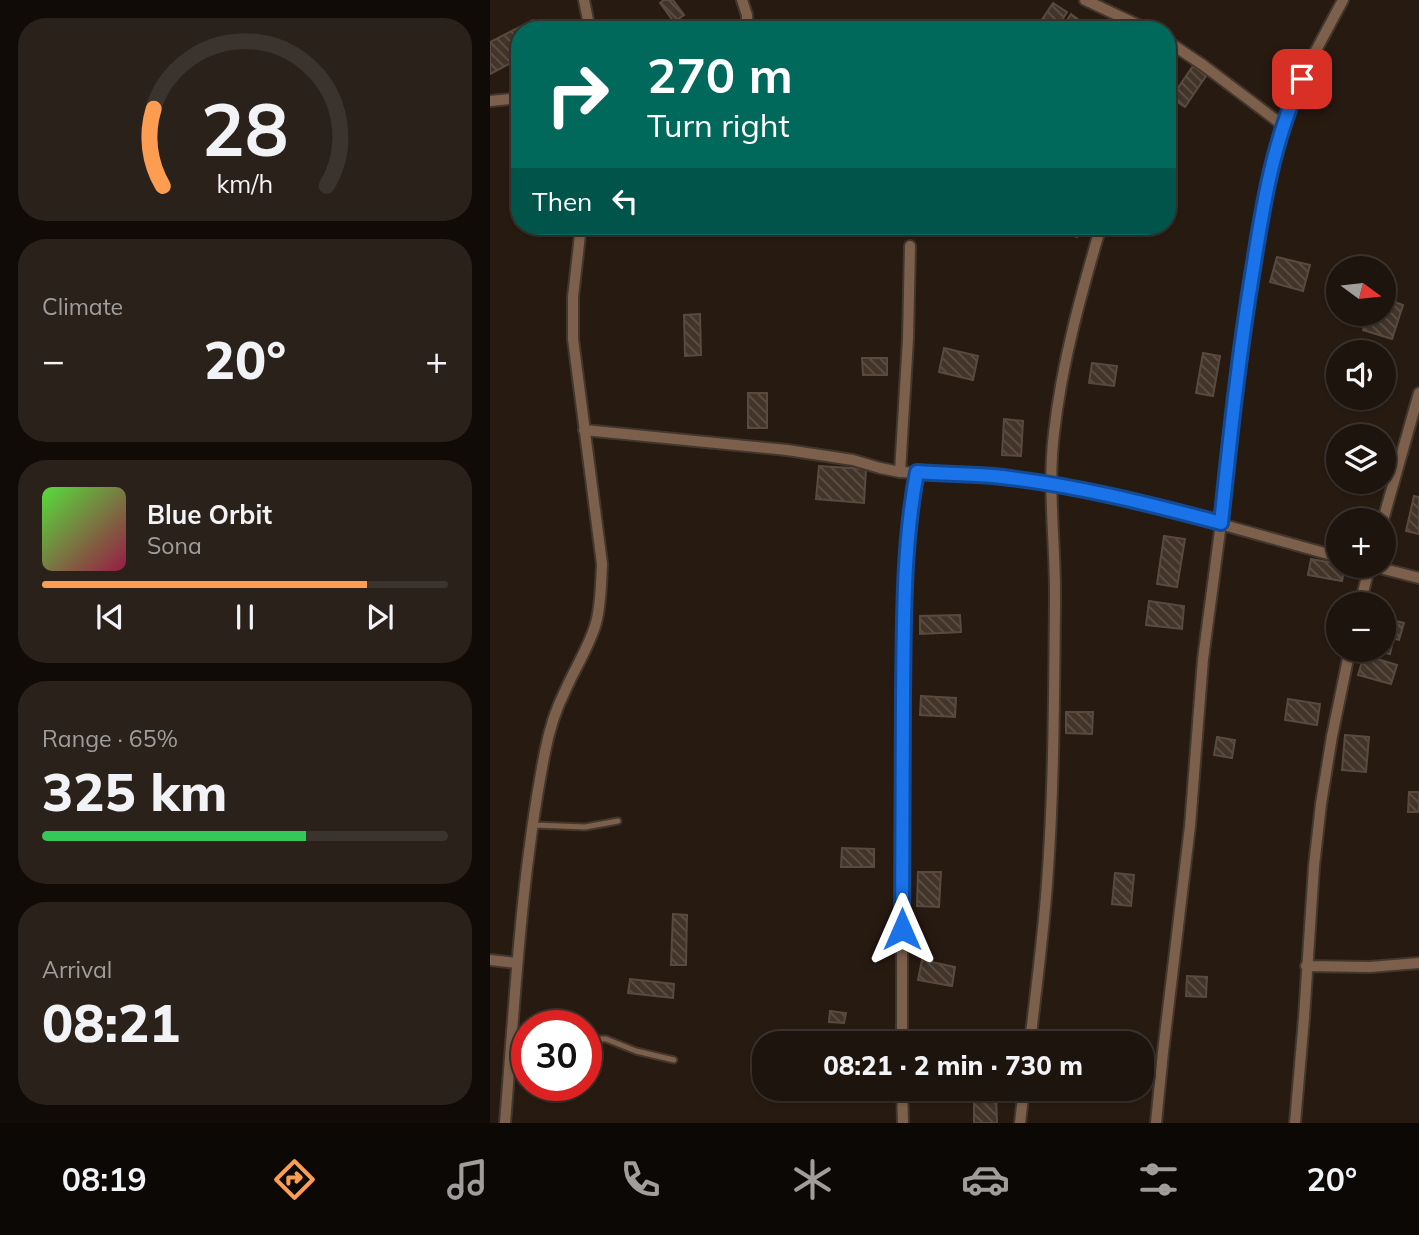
<!DOCTYPE html>
<meta charset="utf-8">
<style>
body{margin:0;font-family:Mulish,sans-serif;background:#2a211b;color:#f1f3f6;height:100vh;display:flex;flex-direction:column;font-size:26px;white-space:nowrap}
*{box-sizing:border-box;margin:0}
p{font-size:23px;color:#a09e9d}
.icon{flex:none;width:38px;height:38px;fill:none;stroke:currentColor;stroke-width:2;stroke-linecap:round;stroke-linejoin:round}
.map{position:relative;flex:1;overflow:hidden}
.panel{display:flex;flex-direction:column;gap:18px;padding:18px;background:#100b07;width:490px}
.panel>*{flex:none}
.top-card{position:absolute;left:21px;top:21px;width:665px;height:214px;border-radius:28px;box-shadow:0 2px 5px #0004,0 0 0 2px #3b332e;background:#00695c;color:#fff;overflow:hidden}
.needle{width:46px;rotate:105deg}
.fabs{position:absolute;left:836px;top:256px;display:grid;gap:14px}
.fabs a{display:grid;place-items:center;width:70px;height:70px;border-radius:50%;background:#1d140d;box-shadow:0 2px 5px #0004,0 0 0 2px #3b332e;font-size:35px}
.speed{position:absolute;left:21px;top:1010px;display:flex;gap:14px;font-size:35px;font-weight:700;text-align:center}
.speed>*{display:grid;place-content:center;width:91px;height:91px;border-radius:50%;background:#1d140d;box-shadow:0 2px 5px #0004,0 0 0 2px #3b332e;line-height:1}
.speed .limit{border:10px solid #d22;background:#fff;color:#111}
.pin{position:absolute;display:grid;place-items:center;width:60px;height:60px;color:#fff;margin:-30px;border-radius:14px;box-shadow:0 4px 10px #0006}
.me{position:absolute;width:77px;margin:-38px;rotate:0deg;stroke-linejoin:round;filter:drop-shadow(0 0 5px #0008)}
.turn{display:flex;align-items:center;gap:24px;height:147px;padding:0 21px;font-size:32px}
.turn .icon{width:91px;height:91px;stroke-width:2.5}
.turn b{display:block;font-size:49px;line-height:60px}
.then{display:flex;align-items:center;height:66px;padding:0 21px;background:#0003;gap:14px;font-size:26px}
.big{font-size:52px;font-weight:800;line-height:1.1}
.panel .tile{flex:1;display:flex;flex-direction:column;justify-content:center;gap:10px;min-width:0;padding:0 24px;border-radius:28px;background:#2a211b}
.panel .dial{align-items:center;gap:0}
.dial svg{height:182px;overflow:visible;fill:none;stroke:#3b332e;stroke-width:7;stroke-linecap:round;text-anchor:middle}
.dial text{fill:#f1f3f6;stroke:none}
.song{display:flex;align-items:center;gap:21px}
.cover{width:84px;height:84px;border-radius:10px;background:linear-gradient(135deg,hsl(110 70% 55%),hsl(340 70% 35%))}
.played{height:7px;border-radius:4px;background:linear-gradient(90deg,#fc9d52 80%,#3b332e 80%)}
.keys{display:flex;justify-content:space-around;direction:ltr}
.heat{display:flex;justify-content:space-between;align-items:center;font-size:38px;direction:ltr}
.charge{height:10px;border-radius:5px;background:linear-gradient(90deg,#34c759 65%,#3b332e 0)}
.trip{position:absolute;left:262px;top:1031px;width:402px;height:70px;border-radius:28px;background:#1d140d;box-shadow:0 2px 5px #0004,0 0 0 2px #3b332e;font-weight:800;line-height:70px;text-align:center}
.menu{display:flex;height:112px;justify-content:space-around;align-items:center;background:#0c0805;color:#a09e9d}
.menu .icon{width:49px;height:49px}
.menu .selected{color:#fc9d52}
.menu b{font-size:32px;color:#f1f3f6}
main{display:flex;flex:1;min-height:0}
.map>svg:first-child{display:block}
.building{fill:url(#building-back-hatch);stroke:#594a3f;stroke-width:2}
.lines{fill:none;stroke-linecap:round;stroke-linejoin:round}
.lane-casing{stroke:#42362d;stroke-width:9}
.street-casing{stroke:#42362d;stroke-width:14}
.lane{stroke:#7d604b;stroke-width:5}
.street{stroke:#7d604b;stroke-width:10}
.route-casing{stroke:#114b97;stroke-width:18}
.route{stroke:#1a73e8;stroke-width:12}
</style>
<main>
<section class="panel">
<div class="tile dial"><svg viewBox="0 0 100 80">
<path d="M14 69A42 42 0 1 1 86 69"/>
<path d="M14 69A42 42 0 0 1 10 35" stroke="#fc9d52"/>
<text x="50" y="56" font-size="32" font-weight="700">28</text>
<text x="50" y="72" font-size="11">km/h</text>
</svg></div>
<div class="tile"><p>Climate</p>
<div class="heat"><a>−</a><b class="big">20°</b><a>+</a></div>
</div>
<div class="tile">
<div class="song"><i class="cover"></i><div><b>Blue Orbit</b><p>Sona</p></div></div>
<div class="played"></div>
<div class="keys"><svg class="icon" aria-label="previous" viewBox="0 0 24 24"><path d="M18 5L8 12l10 7zM5 5v14"/></svg><svg class="icon" aria-label="pause" viewBox="0 0 24 24"><path d="M8 5v14M16 5v14"/></svg><svg class="icon" aria-label="next" viewBox="0 0 24 24"><path d="M6 5l10 7-10 7zM19 5v14"/></svg></div>
</div>
<div class="tile"><p>Range · 65%</p><b class="big">325 km</b><div class="charge"></div></div>
<div class="tile"><p>Arrival</p><b class="big">08:21</b></div>
</section>
<div class="map">
<svg width="929" height="1123" viewBox="0 0 929 1123">
<defs>
<pattern id="building-back-hatch" width="6" height="6" patternUnits="userSpaceOnUse" patternTransform="scale(1.75)"><rect width="6" height="6" fill="#423429"/><path d="M-1 5l2 2M0 0l6 6M5-1l2 2" fill="none" stroke="#5d5147"/></pattern>
</defs>
<rect width="100%" height="100%" fill="#271a11"/>
<!-- building -->
<path class="building" d="M174,0H183L194,15L184,22L170,3Z
M563,3L577,12L566,30H545Z
M581,14L589,20L583,30H571Z
M43,20L48,30H30V58L0,74V42Z
M703,66L716,76L695,107L681,98Z
M565,226H591L587,237L564,230Z
M787,257L820,265L813,291L780,282Z
M894,298L913,305L902,339L873,330L878,313H894Z
M210,314L211,355L195,356L194,315Z
M454,348L488,356L483,380L449,372Z
M713,353L730,356L723,396L706,393Z
M372,358H397V375H373Z
M602,363L627,366L624,386L599,383Z
M258,393H277V428H258Z
M514,419L533,421L531,456L512,455Z
M329,466L376,469L374,503L326,499Z
M924,496L929,497V534L916,531Z
M674,536L695,539L687,587L667,584Z
M821,559L855,565L852,581L818,575Z
M659,601L694,606L692,629L656,625Z
M470,615L471,632L430,634V616Z
M894,618L914,623L909,640L894,635Z
M894,639L903,641L900,654L879,650L894,649Z
M874,655L907,665L901,684L868,675Z
M431,696L466,698L465,717L430,715Z
M798,699L830,704L827,725L795,720Z
M576,712H603L602,734L576,733Z
M855,735L879,737L876,772L852,770Z
M727,737L745,740L742,758L724,755Z
M919,792H929V812H918Z
M352,848L384,849V867H351Z
M428,872H451L449,907L427,906Z
M625,873L644,875L641,906L622,904Z
M183,914L197,915L196,965H181Z
M432,960L465,967L462,986L428,980Z
M697,976L717,977L716,997L696,996Z
M140,979L184,984L183,998L138,993Z
M340,1011L356,1013L354,1023L339,1022Z
M484,1094H506L507,1123H484Z"/>
<g class="lines">
<defs>
<path id="lane" d="M43,825L95,827L128,821
M22,1036L37,1037
M96,1039H116L146,1051L184,1060"/>
<path id="street" d="M94,0L100,30
M252,0L257,15V30
M595,0L659,30
M677,41L713,65L794,126
M0,101L30,98
M94,430L297,450L363,460L390,468L410,472L502,476L561,484L640,499L849,557
M410,472L418,339L420,246
M893,520L929,393
M878,565L929,578
M870,604L880,565
M0,960L27,963
M816,966L880,967L929,963
M412,1043C412,934 412,826 413,717C414,636 412,553 427,473
M540,1043C546,990 553,938 557,884C564,791 564,696 565,603C566,546 557,489 564,433C572,362 591,294 611,226
M412,1088L413,1123
M15,1123C25,999 31,874 55,752C59,731 66,709 75,691C85,668 99,647 106,623C111,604 111,584 112,564L83,339V297L91,226
M530,1123L534,1088
M666,1123L673,1052L700,826L713,659L731,523L750,348L769,233L786,150L802,101L823,56L853,0
M805,1123L814,1018L824,866L831,804L842,736L860,649"/>
</defs>
<!-- lane casing -->
<use href="#lane" class="lane-casing"/>
<!-- street casing -->
<use href="#street" class="street-casing"/>
<!-- lane -->
<use href="#lane" class="lane"/>
<!-- street -->
<use href="#street" class="street"/>
</g>
<g class="lines">
<defs>
<path id="route" d="M412,929C412,851 413,773 413,695C414,621 413,545 427,472C452,474 478,474 503,476C580,484 656,503 731,523C740,438 749,353 763,269C773,204 784,138 812,79"/>
</defs>
<!-- route casing -->
<use href="#route" class="route-casing"/>
<!-- route -->
<use href="#route" class="route"/>
</g>
</svg>
<div class="fabs">
<a><svg class="needle" viewBox="-14 -14 28 28"><path d="M0-13l5 13h-10z" fill="#e53935"/><path d="M0 13l5-13h-10z" fill="#a09e9d"/></svg></a>
<a><svg class="icon" aria-label="sound" viewBox="0 0 24 24"><path d="M4 9h4l5-4v14l-5-4H4zM17 9q2 3 0 6"/></svg></a>
<a><svg class="icon" aria-label="layers" viewBox="0 0 24 24"><path d="M12 4l9 5-9 5-9-5zM3 14l9 5 9-5"/></svg></a>
<a>+</a>
<a>−</a>
</div>
<div class="speed"><div class="limit">30</div></div>
<div class="pin" style="left:812px;top:79px;background:#d93025"><svg class="icon" aria-label="arrive" viewBox="0 0 24 24"><path d="M6 21V4h12l-3 4 3 4H6"/></svg></div>
<svg class="me" style="left:412px;top:929px" viewBox="-20 -20 40 40"><path d="M0-17L14 15 0 8-14 15z" fill="#1a73e8" stroke="#fff" stroke-width="4"/></svg>
<div class="trip">08:21 · 2 min · 730 m</div>
<div class="top-card">
<div class="turn"><svg class="icon" aria-label="right" viewBox="0 0 24 24"><path d="M7 20v-9h11M14 6l5 5-5 5"/></svg><div><b>270 m</b>Turn right</div></div>
<div class="then">Then<svg class="icon" aria-label="left" viewBox="0 0 24 24"><path d="M17 20v-9H6M10 6l-5 5 5 5"/></svg></div>
</div>
</div>
</main>
<nav class="menu">
<b>08:19</b>
<svg class="icon selected" aria-label="directions" viewBox="0 0 24 24"><path d="M12 3l9 9-9 9-9-9zM9 14v-3h6M13 9l2 2-2 2"/></svg>
<svg class="icon" aria-label="music" viewBox="0 0 24 24"><path d="M9 18V5l10-2v13"/><circle cx="6" cy="18" r="3"/><circle cx="16" cy="16" r="3"/></svg>
<svg class="icon" aria-label="phone" viewBox="0 0 24 24"><path d="M5 4h4l2 5-3 2q2 4 5 5l2-3 5 2v4C11 20 4 13 5 4z"/></svg>
<svg class="icon" aria-label="climate" viewBox="0 0 24 24"><path d="M12 3v18M4 7l16 10M4 17L20 7"/></svg>
<svg class="icon" aria-label="car" viewBox="0 0 24 24"><path d="M5 17H2v-5l4-1 3-4h7l3 4 3 1v5h-3M9 17h6M6 11h13"/><circle cx="7" cy="17" r="2"/><circle cx="17" cy="17" r="2"/></svg>
<svg class="icon" aria-label="filters" viewBox="0 0 24 24"><path d="M4 7h16M4 17h16"/><circle cx="9" cy="7" r="2"/><circle cx="15" cy="17" r="2"/></svg>
<b>20°</b>
</nav>
